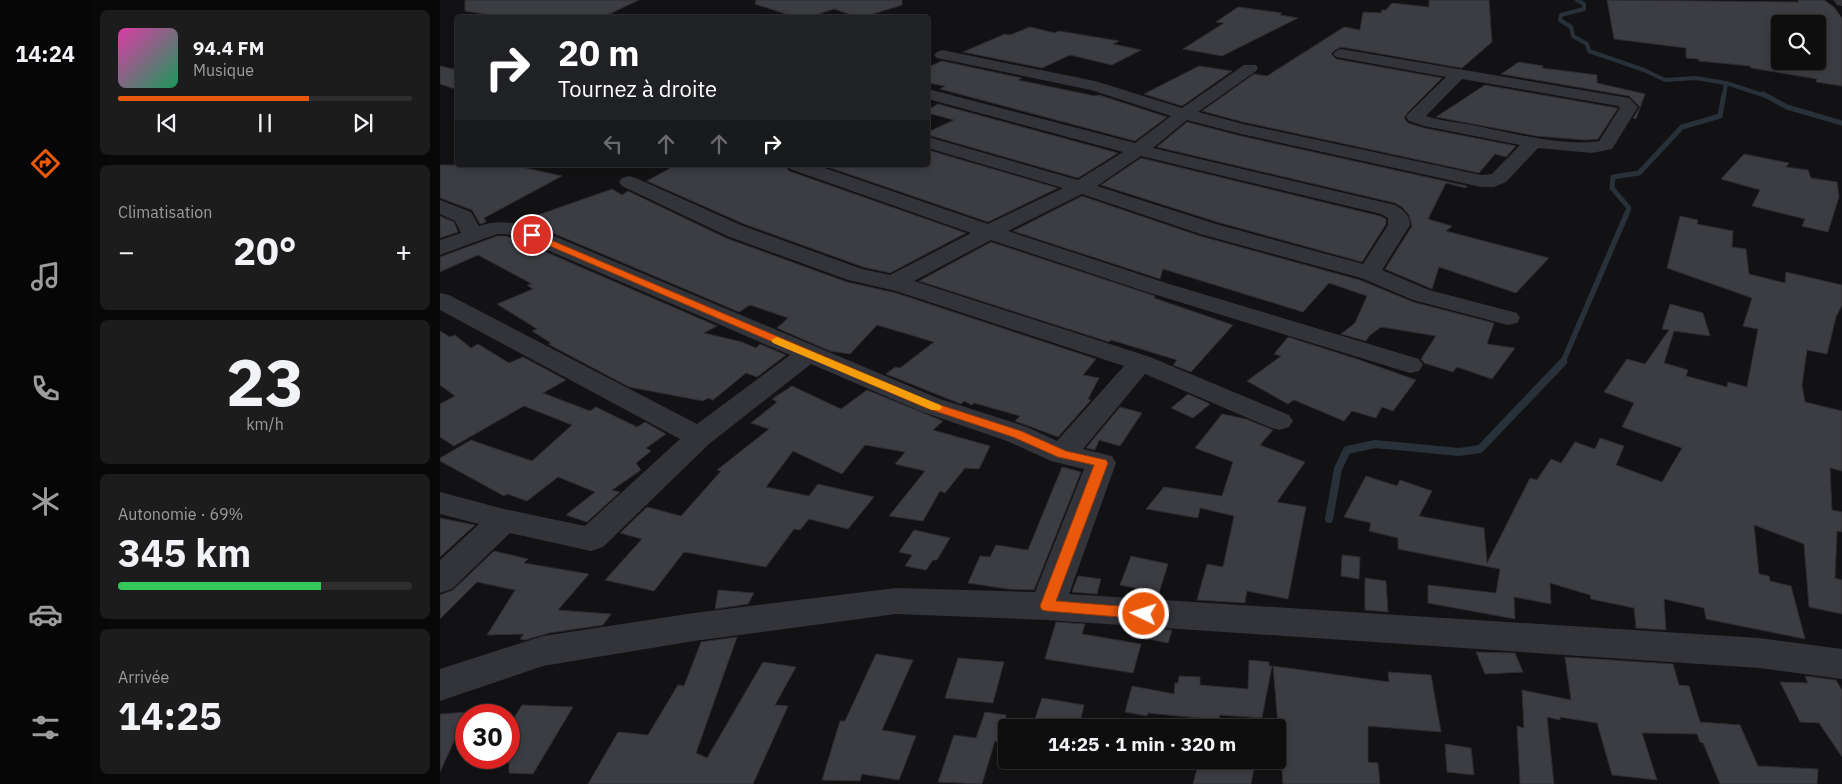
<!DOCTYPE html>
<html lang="fr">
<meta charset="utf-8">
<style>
body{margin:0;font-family:"IBM Plex Sans",sans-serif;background:#1c1c1d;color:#f1f3f6;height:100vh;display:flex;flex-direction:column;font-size:19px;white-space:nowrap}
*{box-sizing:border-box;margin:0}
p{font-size:16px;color:#9b9c9e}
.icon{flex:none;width:28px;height:28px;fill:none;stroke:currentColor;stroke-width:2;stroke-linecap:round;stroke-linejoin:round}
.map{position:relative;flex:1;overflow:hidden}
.side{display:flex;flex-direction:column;gap:10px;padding:10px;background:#080808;width:350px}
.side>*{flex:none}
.hud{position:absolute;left:15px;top:15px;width:475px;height:152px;border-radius:5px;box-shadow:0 2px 8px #0003,0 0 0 1px #2e2e2f;background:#202124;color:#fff;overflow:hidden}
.fabs{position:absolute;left:1331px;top:15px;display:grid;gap:10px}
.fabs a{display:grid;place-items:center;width:55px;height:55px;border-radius:5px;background:#0e0e0f;box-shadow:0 2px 8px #0003,0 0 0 1px #2e2e2f;font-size:25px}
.speed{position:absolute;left:15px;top:704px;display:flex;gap:10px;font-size:25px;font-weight:700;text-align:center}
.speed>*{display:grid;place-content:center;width:65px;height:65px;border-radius:50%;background:#0e0e0f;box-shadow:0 2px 8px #0003,0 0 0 1px #2e2e2f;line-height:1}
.speed .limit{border:8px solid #d22;background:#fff;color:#111}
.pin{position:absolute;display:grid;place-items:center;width:42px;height:42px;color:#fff;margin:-21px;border:2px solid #fff;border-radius:50%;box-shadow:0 1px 5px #0007}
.me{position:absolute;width:55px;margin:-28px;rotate:274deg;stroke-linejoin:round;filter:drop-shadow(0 0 4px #0008)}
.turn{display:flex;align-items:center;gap:18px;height:105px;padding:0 20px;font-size:22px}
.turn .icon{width:65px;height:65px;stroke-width:2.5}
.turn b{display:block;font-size:35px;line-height:42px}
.lanes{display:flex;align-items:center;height:48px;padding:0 20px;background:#0003;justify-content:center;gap:25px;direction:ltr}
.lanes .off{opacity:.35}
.big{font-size:38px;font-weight:700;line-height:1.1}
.side .widget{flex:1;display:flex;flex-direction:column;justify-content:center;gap:8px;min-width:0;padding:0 18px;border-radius:8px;background:#1c1c1d}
.side .dial{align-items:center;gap:0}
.dial b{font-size:65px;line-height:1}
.song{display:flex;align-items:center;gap:15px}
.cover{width:60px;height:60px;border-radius:8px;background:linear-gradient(135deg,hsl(320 70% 55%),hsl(150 70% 35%))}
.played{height:5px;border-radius:2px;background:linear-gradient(90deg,#ea580c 65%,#2e2e2f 65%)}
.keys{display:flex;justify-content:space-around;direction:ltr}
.heat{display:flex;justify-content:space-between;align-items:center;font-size:28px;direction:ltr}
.charge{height:8px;border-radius:4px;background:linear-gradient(90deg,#34c759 69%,#2e2e2f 0)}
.trip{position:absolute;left:558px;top:719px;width:288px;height:50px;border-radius:5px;background:#0e0e0f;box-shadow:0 2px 8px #0003,0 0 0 1px #2e2e2f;font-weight:700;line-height:50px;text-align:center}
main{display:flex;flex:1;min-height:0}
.menu{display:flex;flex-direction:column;width:90px;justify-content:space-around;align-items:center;background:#060606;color:#9b9c9e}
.menu .icon{width:35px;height:35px}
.menu .current{color:#ea580c}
.menu b{font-size:22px;color:#f1f3f6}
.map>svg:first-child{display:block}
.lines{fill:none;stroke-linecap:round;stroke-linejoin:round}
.stream-far3{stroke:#283139;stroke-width:4}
.stream-far2{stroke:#283139;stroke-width:5}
.stream-far1{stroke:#283139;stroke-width:5.5}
.stream{stroke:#283139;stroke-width:8}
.building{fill:#3c3d42;stroke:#2c2c31;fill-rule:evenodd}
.minor{fill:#33343a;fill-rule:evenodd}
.route{fill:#ea580c;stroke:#983908}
.slow{fill:#f59e0b}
</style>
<main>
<nav class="menu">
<b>14:24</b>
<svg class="icon current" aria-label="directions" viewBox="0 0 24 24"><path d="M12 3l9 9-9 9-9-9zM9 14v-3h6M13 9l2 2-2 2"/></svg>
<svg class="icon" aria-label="music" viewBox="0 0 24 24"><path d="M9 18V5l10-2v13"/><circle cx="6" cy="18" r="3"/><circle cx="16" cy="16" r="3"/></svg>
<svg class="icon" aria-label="phone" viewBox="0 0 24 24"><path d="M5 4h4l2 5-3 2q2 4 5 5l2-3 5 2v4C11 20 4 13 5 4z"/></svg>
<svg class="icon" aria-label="climate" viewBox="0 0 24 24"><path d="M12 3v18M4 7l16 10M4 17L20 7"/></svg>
<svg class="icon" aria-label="car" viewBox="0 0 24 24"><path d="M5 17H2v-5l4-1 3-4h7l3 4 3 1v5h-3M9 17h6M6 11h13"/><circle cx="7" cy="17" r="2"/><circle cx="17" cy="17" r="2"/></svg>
<svg class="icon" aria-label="filters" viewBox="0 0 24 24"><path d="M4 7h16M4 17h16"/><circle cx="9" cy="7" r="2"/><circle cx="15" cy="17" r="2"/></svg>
</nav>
<section class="side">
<div class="widget">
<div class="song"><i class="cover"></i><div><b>94.4 FM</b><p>Musique</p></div></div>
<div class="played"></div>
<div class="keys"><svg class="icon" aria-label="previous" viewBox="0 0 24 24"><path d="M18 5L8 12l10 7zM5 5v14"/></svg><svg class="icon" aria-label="pause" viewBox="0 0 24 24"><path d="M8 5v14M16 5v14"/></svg><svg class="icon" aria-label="next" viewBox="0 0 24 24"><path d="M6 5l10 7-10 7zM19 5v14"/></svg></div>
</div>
<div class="widget"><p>Climatisation</p>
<div class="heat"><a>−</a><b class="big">20°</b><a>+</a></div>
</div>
<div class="widget dial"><b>23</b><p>km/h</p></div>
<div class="widget"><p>Autonomie · 69%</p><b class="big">345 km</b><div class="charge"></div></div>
<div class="widget"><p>Arrivée</p><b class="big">14:25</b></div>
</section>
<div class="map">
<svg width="1402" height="784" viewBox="0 0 1402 784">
<rect width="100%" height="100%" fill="#121214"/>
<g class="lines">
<!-- stream-far3 -->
<path class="stream-far3" d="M1137,0L1144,4V9L1121,15L1120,20L1131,27L1133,36L1147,44L1149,51L1204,70L1225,80L1255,78L1286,83L1326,96
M1284,96L1286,83"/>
<!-- stream-far2 -->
<path class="stream-far2" d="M1323,94L1347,107L1402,123
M1186,215L1189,208L1172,188L1173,177L1199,173L1242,127L1280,116L1284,94"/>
<!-- stream-far1 -->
<path class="stream-far1" d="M1122,364L1187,213"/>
<!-- stream -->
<path class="stream" d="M889,519L898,469L907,450L935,444L1019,452L1040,449L1123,362"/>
</g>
<!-- building -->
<path class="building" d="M25,0H199L161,18H133L112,15L105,18H70L25,11Z
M316,0H462V5L420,18L394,9L366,18H358L315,4Z
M989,0H1049L1052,42L1022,68L901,47L895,50L891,54L896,59L1002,78L968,112L964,118L968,123L984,128L1076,146L1066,157L1055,154L1039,173L803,122L762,111L814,74L827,76L904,27L920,30L923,12L941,13L942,10H946L952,3L989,7Z
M1167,0L1359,2L1358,0H1384L1394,7L1402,18V86L1376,82L1377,79L1311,68L1310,66L1259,61L1258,59L1246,58V48L1174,39ZM1340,24H1378V61H1340Z
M798,7L842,13L840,15L858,18L782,56L743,49L784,23L776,22Z
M590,27L615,33L619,31L679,41L673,44L701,50L672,65L630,55L602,68L523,52L565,34L570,35Z
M502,61L582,78L578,80L655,96L659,95L727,117L695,141L500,89L505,86L488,83V67Z
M1079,62L1103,66L1102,68L1157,75V83L1205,94L1196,119L1193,118L1200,107L1189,96L1061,74Z
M0,66L18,70V90L0,84Z
M759,66L792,71L742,106L704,94Z
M1045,85L1177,108H1178L1158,139L1145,140L1096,136L996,117Z
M498,104L678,153L638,178L488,135V132L514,120L488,113V110Z
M747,122L801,136L1027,186L1026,188L1006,183L988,219L1012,226L1006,231L1109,258L1076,293L999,267L992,289L990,288L945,269L972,226L969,215L962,207L955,203L717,147Z
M488,150L618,188L548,222L382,165H488Z
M1304,154L1349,163L1346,167L1368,170L1371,178L1397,182L1399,197L1388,232L1362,226L1365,219L1312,206L1320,190L1281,179Z
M701,158L940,216L946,219V224L922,262L777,222L661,185Z
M0,165H72L122,176L44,218L46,222L40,224L32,210L0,198Z
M236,165H345L349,171L526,233L450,273L423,267L304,224L207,181Z
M172,189L182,195L188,191L286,238L407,282L456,293L656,359L643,375L659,378L648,399L651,400L618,437L575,421L580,416L534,403L532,405L524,401L521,404L446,374L455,367L460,368L494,342L437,325L410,354L390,351L337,328L348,318L310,305L299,312L101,228L78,222Z
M642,196L760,236L920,280L973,302L1054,323L1047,344L1075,348L1052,379L1017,367L1013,372L984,363L981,359L996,336L941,327L929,336L926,341L901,334L915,323L927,296L889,283L863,312L723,269L720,279L573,231Z
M0,216L14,222L18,232L0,238Z
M1240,216L1258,220L1257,224L1293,231L1292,247L1306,249L1309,274L1345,283L1346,272L1402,285V305L1396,317L1387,354L1367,350L1362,385L1365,402L1402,411V471L1390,468L1392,510L1402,512V532L1397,531L1395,578L1402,580V614L1369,607L1364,544L1314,525L1319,574L1329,576L1330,581L1351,586L1365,639L1266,619L1264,608L1224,599L1226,630L1196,628L1194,608L1151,599L1150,595L1110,583L1111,604L1074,597L1075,619L988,603V585L1056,593L1060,569L958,549V538L929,531L931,523L904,517L926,476L957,486L960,480L992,491L979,516L1044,528L1047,563L1090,478L1097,480L1111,459L1121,463L1135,442L1155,449L1160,438L1184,446L1176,465L1222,482L1242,448L1182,427L1194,403L1164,392L1187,359L1205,364L1229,330L1222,329L1230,304L1263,313L1270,336L1234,331L1224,363L1248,370L1246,376L1287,387L1288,382L1307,387L1318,329L1303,326L1312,298L1227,268Z
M57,236H66L83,242L277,326L264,333L302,342L316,348L320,344L346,355L317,377L306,373L273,400L268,398L263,401L189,387L108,344L111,343L92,331L97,329L57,304L93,289L87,285L92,284L38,255L0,272V257Z
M551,242L715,296L714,298L793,325L751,372L733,365L737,360L671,340L669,342L479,281Z
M0,331L10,337L15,335L31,348L38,344L69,363L83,357L126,380L103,393L150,411L156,407L197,427L205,422L226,434L206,448L211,451L196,463L201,470L172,490L180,492L147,522L126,515L155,492L118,477L87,501L67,494L64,496L0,461V458L31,440L92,461L132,425L84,406L14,446L0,437V404L15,396L0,385Z
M848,337L917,359L976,380L953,411L942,407L936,418L912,411L904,421L854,400L848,404L807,381L841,356L834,354Z
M352,386L401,409L427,390L503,421L493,430L550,446L539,469L525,468L505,493L500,491L483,521L449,516L485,471L455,464L465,452L425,445L402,474L353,451L326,487L369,496L378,484L434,497L408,529L369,519L360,530L354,529L326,567L244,552L214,591L165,580L202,539L180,533L207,507L241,516L281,471L277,470L329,429L311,423L337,402L332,399Z
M748,394L770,404L753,418L731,408Z
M680,407L702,413L680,446L659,440L655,450L646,448Z
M782,414L806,419L833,430L820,445L865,462L837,502L866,507L848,599L807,591L805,603L757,600L767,564L783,567L794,516L760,508L758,518L706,509L724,487L782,496L793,462L755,448Z
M622,467L641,472L594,590L568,589L528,583L540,556L550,557L556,545L588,550Z
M0,518L35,525L0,557Z
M474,530L510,538L497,560H493L486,570L465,566L472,555L459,552Z
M54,551L88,559L84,563L149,574L118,610L171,614L163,625L109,633L85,640L80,639L84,634L47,635L75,590L37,582L0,619V595L13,590Z
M902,555L920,557L919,579L901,576Z
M691,556L728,564L719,593L680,585Z
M638,576L661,579L657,594L632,592Z
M925,578L946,581L948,612L925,610Z
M278,590L314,593L308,604L275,609Z
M616,622L645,624L642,634L701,644L693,673L605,659Z
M711,629L732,630L728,643L708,639Z
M297,637L256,753L267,758L323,662L356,667L335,705L348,706L313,784H148L178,732L208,735L238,685L244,686L261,642Z
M1036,652L1075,653L1083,672L1045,674Z
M436,654L473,660L442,730L476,736L459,780L422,774L420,781L382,780L400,721H405Z
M1125,657L1233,664L1239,685L1249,686L1260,722L1300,725L1318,766L1378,769L1377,784H1280L1263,743L1260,742L1257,734L1202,733L1217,780L1172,775L1157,723L1120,717V720L1107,717L1114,784H1080L1077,726L1084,728L1082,690L1131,700Z
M518,658L564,662L553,703L505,698Z
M809,660L829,662V666H832L822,718L780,715L779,720L708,713L707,716L685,712L692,686L734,694L735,683H738L739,676L760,677V685L808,689Z
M833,666L949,682L948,672L991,675L1001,732L928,726V762L938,763L940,784H843Z
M1365,676L1396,680L1402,690V757L1379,723L1360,722L1340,682L1368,683Z
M602,698L644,705L639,728L594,722Z
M82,705L133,707L93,774L69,773V726Z
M29,712L26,715L0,772V714Z
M545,712L566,715V743L555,741L542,784L498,782L514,735L536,738Z
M1005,744L1031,748L1034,775L1007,772Z
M759,760H778L814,768L811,784H753Z"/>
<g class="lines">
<!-- minor -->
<path class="minor" d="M1393,0H1402V6L1397,5Z
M901,49L1183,97L1189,98L1198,107L1172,149L1152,153L1098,148L1066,182L1054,187H1041L801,134L747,120L713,148L955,205C964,210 970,215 970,225L942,270L989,290L1077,313L1080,318L1077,323L1068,325L973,300L921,278L760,234L642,194L568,231L726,283L979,359L983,365L979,371L970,373L710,293L551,240L474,281L710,357L849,415L853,421L849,427L839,430L829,427L705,374L643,449L672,456L676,463L629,594L1319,638L1402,649V679L1319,668L607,620L456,614L254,641L103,666L0,701V669L103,636L254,613L456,588L595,592L644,469L611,461L567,441L480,411L371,364L269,444L163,547L151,551L70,533L12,589L0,593V560L39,524L0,514V492L64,509L145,526L240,439L0,310V293L9,295L257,424L350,355L84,240L66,234H57L0,255V240L21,233L15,221L0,214V200L31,212L39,226C61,218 78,224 100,230L500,399L587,427L617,441L684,366L456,291L408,280L287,236L182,186L179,182L182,178L189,176L196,178L303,226L422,269L450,275L531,233L350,169L347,165H376L548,224L623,188L488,148V137L638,180L683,152L488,99V89L695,143L731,116L651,90L497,58L494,55L497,52L502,50L655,81L742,108L804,65H816L818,68L816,71L758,112L803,124L1041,175L1052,174L1080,145L984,126L969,121L966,117L969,113L1006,77L896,57L893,54L896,51ZM1022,79L1178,106L1180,108L1159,141C1124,147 1067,132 1032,125C1017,122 1000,121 986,116ZM701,156L941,214L948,218V225L923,264L776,224L657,186Z"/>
</g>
<!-- route -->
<path class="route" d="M92,232L494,403L581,431L626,451L666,460L668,463L616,601L704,608L709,610L711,614L709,618L704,619L607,611L602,610L600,606L654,465L618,457L573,437L486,408L89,237V233Z"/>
<!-- slow -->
<path class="slow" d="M337,337L500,405L502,407L500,410H492L333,343L331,340Z"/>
</svg>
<div class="fabs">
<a><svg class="icon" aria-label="search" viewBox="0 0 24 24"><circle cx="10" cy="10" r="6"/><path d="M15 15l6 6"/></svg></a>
</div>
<div class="speed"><div class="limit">30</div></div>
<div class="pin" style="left:92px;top:235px;background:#d93025"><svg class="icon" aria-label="arrive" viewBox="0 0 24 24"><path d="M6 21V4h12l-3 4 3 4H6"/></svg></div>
<svg class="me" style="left:704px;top:614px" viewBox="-20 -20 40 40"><circle r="17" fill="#ea580c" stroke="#fff" stroke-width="3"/><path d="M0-11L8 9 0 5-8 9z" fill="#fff"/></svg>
<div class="trip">14:25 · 1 min · 320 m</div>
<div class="hud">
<div class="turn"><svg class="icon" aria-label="right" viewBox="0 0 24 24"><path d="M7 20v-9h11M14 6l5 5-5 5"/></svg><div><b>20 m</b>Tournez à droite</div></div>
<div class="lanes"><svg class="icon off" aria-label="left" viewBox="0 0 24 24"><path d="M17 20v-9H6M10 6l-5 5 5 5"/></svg><svg class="icon off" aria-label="ahead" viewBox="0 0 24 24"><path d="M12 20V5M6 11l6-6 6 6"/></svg><svg class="icon off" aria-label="ahead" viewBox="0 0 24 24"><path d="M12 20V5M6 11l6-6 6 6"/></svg><svg class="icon" aria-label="right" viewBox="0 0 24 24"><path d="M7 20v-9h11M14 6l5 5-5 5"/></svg></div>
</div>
</div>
</main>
